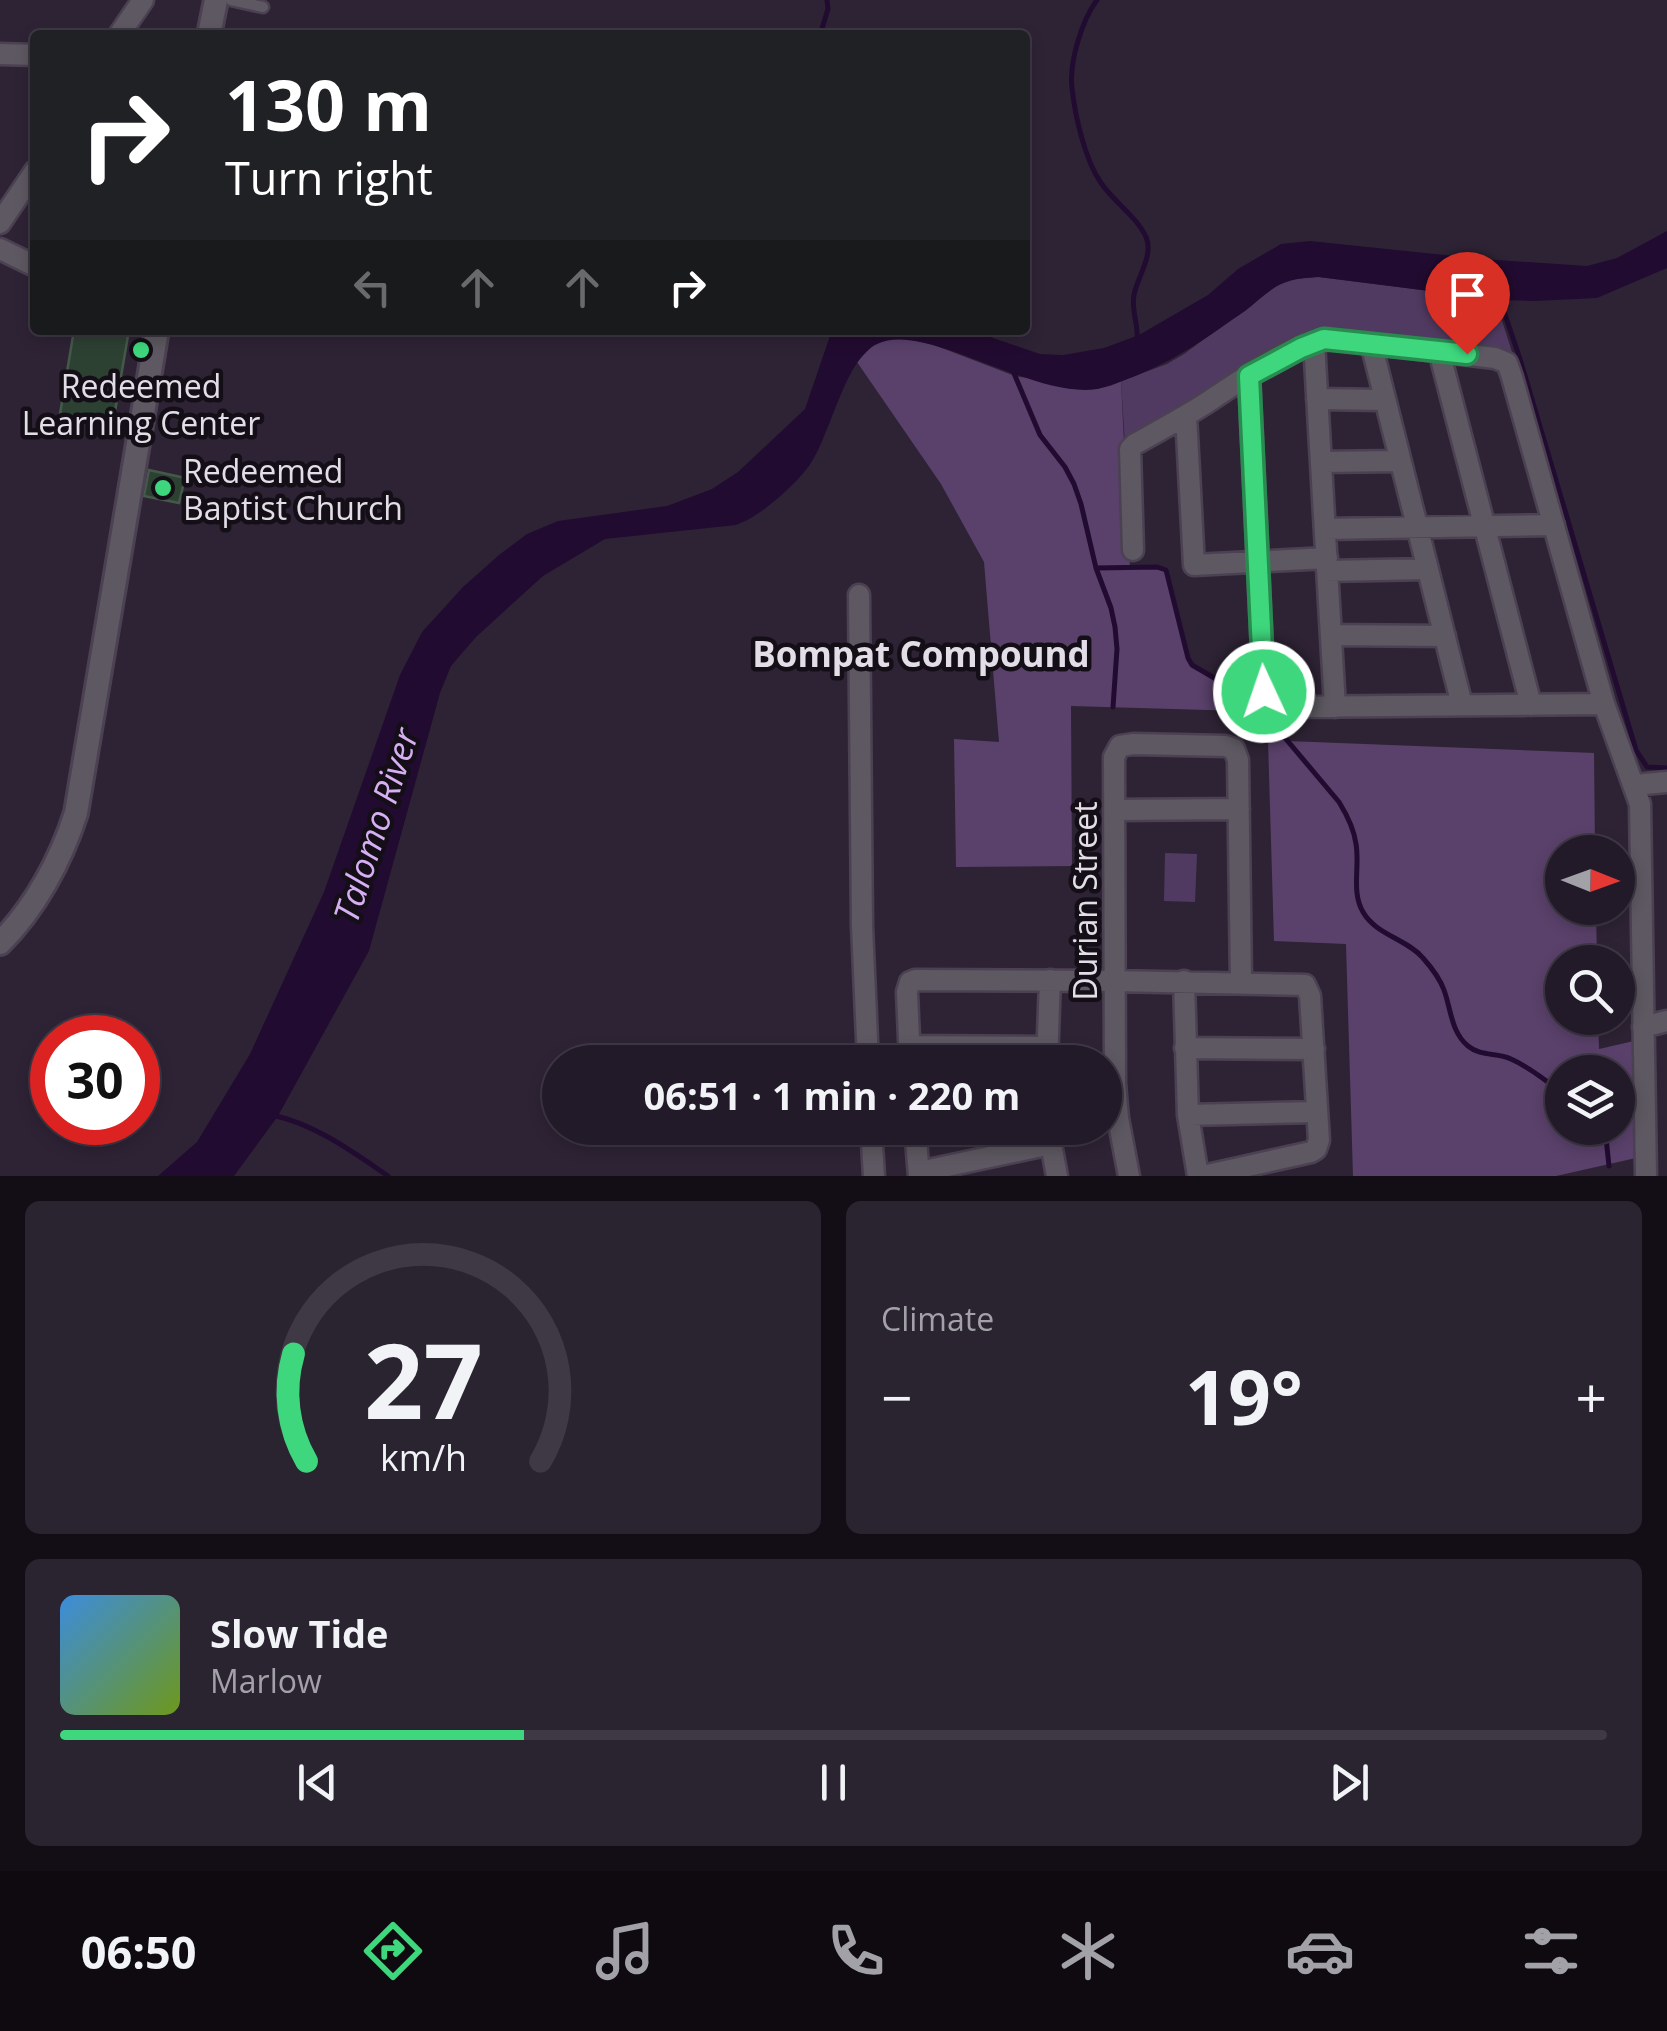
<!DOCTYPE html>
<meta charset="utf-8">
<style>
body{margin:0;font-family:"Open Sans",sans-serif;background:#2a2330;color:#f1f3f6;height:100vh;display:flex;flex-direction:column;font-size:38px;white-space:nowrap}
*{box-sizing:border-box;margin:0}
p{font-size:32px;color:#a2a1a8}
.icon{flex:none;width:55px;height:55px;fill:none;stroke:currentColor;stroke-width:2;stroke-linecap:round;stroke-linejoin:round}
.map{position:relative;height:1176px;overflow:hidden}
.drawer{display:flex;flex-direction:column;gap:25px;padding:25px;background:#130e16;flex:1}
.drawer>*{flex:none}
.hud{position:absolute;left:30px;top:30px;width:1000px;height:305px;border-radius:10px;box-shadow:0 5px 15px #0003,0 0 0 2px #3f3845;background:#202124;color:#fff;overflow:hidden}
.needle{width:65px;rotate:91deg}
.controls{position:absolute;left:1545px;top:835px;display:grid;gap:20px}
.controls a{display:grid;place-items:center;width:90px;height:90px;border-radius:50%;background:#221a28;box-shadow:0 5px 15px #0003,0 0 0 2px #3f3845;font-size:50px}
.speed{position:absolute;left:30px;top:1015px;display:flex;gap:20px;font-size:50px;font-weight:700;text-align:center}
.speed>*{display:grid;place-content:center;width:130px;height:130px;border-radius:50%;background:#221a28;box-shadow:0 5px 15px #0003,0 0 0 2px #3f3845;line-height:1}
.speed .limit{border:15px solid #d22;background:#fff;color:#111}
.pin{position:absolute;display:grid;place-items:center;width:85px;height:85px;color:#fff;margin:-102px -42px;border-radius:50% 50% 50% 0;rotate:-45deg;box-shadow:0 0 10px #0007}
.pin .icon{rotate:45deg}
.me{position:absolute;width:110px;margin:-55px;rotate:357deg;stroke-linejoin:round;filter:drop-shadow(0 0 8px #0008)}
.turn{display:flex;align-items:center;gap:35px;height:210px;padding:0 30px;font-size:45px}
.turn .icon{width:130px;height:130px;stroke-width:2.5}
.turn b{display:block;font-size:70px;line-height:85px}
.lanes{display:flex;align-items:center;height:95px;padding:0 30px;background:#0003;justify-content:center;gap:50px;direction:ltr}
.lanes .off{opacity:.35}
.big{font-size:75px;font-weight:700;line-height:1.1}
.drawer .widget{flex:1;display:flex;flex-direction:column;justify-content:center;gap:15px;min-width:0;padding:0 35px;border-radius:15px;background:#2a2330}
.drawer .dial{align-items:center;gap:0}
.dial svg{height:260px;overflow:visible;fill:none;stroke:#3f3845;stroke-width:7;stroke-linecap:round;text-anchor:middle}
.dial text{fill:#f1f3f6;stroke:none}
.song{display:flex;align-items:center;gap:30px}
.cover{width:120px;height:120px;border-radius:15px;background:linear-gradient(135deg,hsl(210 70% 55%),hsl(80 70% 35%))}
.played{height:10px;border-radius:5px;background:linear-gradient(90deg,#3ed77d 30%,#3f3845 30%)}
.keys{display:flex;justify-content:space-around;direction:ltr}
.heat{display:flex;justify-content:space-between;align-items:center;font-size:55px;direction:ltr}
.drawer .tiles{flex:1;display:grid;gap:25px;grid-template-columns:1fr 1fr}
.widget:last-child{grid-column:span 2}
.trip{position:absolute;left:542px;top:1045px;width:580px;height:100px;border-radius:50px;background:#221a28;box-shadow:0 5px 15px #0003,0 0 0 2px #3f3845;font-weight:700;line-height:100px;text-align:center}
.dock{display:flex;height:160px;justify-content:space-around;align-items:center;background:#0e0a10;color:#a2a1a8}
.dock .icon{width:70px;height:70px}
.dock .active{color:#3ed77d}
.dock b{font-size:45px;color:#f1f3f6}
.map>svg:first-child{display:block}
.green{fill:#513a61}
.forest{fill:#5a416b;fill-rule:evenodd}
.water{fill:#220b30}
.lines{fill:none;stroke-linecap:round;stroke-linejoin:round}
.stream{stroke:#220b30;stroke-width:5}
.building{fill:#2d4133;stroke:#45594a;stroke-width:2.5}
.service-casing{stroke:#4b4152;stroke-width:15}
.minor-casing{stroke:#4b4152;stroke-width:25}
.tertiary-casing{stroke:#4b4152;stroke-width:28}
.service{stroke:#5d5861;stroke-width:10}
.minor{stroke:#5d5861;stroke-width:20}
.tertiary{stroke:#5d5861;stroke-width:22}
.route-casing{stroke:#288c51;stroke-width:25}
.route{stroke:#3ed77d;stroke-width:18}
.poi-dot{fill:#3ed77d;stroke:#140f17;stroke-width:4}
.labels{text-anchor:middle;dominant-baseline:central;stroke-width:9;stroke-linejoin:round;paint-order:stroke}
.poi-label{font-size:32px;fill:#e3dde8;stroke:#140f17}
.street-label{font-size:32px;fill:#e3dde8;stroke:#140f17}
.neighbourhood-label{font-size:35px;font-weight:bold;fill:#e3dde8;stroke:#140f17}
.water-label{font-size:35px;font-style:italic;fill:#d6aef3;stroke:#140f17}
</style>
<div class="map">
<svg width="1667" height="1176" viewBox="0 0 1667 1176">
<rect width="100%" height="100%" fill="#2e2335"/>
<!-- green -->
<path class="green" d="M1318,277L1495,299L1514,358L1509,353L1501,350L1325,330L1318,332L1125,444L1121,381L1167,364L1184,354L1278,285L1296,279Z
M1165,853L1197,854L1195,902L1164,901Z"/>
<!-- forest -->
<path class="forest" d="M894,338L913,340L934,345L1015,376L1097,389L1121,381L1130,567H1157L1166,570L1188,657L1192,665L1254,701L1287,741L1594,753L1595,852H1562V908H1596L1597,962H1562V1018H1598L1599,1049L1634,1041L1636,1158L1556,1176H1353L1346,944L1274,941L1268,740L1242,711L1071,706L1072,866L956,867L954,739L999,742L984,562L941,484L857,362L873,345ZM1562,1072H1618V1128H1562Z"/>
<!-- water -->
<path class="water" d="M1667,231V268L1597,298L1535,301L1500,300L1319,277C1306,278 1293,278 1281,284C1268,290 1256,303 1245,311C1206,338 1178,359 1133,377C1122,381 1109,387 1097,389C1032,399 924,320 877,344C845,359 831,433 811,463C797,484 760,517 736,525L605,539L543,576L476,637L451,666L440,693L369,951L278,1116L234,1176H158L197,1142L250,1054L324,892L400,675L422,632L463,587L499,555L527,534L558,521L667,506L712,489L738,472L805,409L832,330H984L993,338L1040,354L1063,355L1104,348L1139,335L1208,295L1238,269L1281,244L1310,241L1483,259L1587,266L1617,258Z"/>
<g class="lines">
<!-- stream -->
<path class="stream" d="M1097,0C1082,20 1069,62 1072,88C1075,116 1085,160 1101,183C1114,202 1137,217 1146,237C1154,256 1137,277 1134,295C1131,311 1139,326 1137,341
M820,35L828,9L827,0
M1498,294L1520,359L1636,750L1647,767L1667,768
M1013,371L1040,435L1065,467L1074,484L1081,504L1096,568L1111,608L1115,627L1117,649L1113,707
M1096,568L1157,567L1166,570L1188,658L1192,665L1254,701L1339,802C1347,815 1354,828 1356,844C1360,866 1351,892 1363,912C1376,935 1407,939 1423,958C1431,967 1440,979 1444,990C1451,1009 1451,1032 1468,1046C1481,1057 1497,1052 1511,1059C1529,1067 1547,1081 1562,1093
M272,1115C315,1124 353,1152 388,1176
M1602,1128L1606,1138L1609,1166"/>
</g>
<!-- building -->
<path class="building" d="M74,330H129L113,423L60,414Z
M149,470L185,478L179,503L144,496Z"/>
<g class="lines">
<defs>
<path id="service" d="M231,0L263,7"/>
<path id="minor" d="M119,35L143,0
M0,54L35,55
M0,223L35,171
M0,249L35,266
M1314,342L1335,707
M1371,343L1462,705
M1439,351L1531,705
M1249,376L1264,692L1269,705L1282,707L1604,704
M1317,399L1385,400
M1186,415L1194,565L1327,558
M1321,462L1400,461
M1325,529L1554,525
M1133,550L1130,449L1135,444C1158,431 1181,419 1203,405C1239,382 1293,340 1336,339L1495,358L1507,363L1512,377L1604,704L1640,804L1646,1176
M1327,571L1428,569
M859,595L862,926L868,1062
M1331,635L1445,636
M1635,785L1667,782
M1114,810L1239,809
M1184,981L1188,1115L1198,1176
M1643,1027L1667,1021
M909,1046L1046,1047
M1185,1048L1314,1049
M910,1062L907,992L910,982L915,980L1113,981L1305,985L1310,996L1319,1140L1316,1149L1311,1152L1203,1176
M1047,1062L1050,980
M1188,1115L1317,1112
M871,1128L874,1176
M915,1128L919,1176
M1048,1128L1057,1176
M919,1172L1051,1144
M1129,1176L1118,1118L1115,1083L1114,757L1120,746L1133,744L1225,746L1234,749L1238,760L1241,982"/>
<path id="tertiary" d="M209,35L216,0
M0,943C35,908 61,860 76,813L157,330"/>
</defs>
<!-- service casing -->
<use href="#service" class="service-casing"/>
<!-- minor casing -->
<use href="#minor" class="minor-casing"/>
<!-- tertiary casing -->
<use href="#tertiary" class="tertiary-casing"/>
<!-- service -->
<use href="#service" class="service"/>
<!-- minor -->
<use href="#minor" class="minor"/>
<!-- tertiary -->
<use href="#tertiary" class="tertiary"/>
</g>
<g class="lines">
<defs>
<path id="route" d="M1264,692L1249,376L1301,348L1324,339L1467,354"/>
</defs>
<!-- route casing -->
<use href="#route" class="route-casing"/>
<!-- route -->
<use href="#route" class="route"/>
</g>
<!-- markers -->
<g class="poi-dot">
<circle cx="141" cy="350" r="10"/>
<circle cx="163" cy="488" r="10"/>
</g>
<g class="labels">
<!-- poi labels -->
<g class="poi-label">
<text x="141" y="385">Redeemed<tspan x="141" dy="37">Learning Center</tspan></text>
<text x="183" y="470" text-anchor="start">Redeemed<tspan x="183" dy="37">Baptist Church</tspan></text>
</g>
<!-- street labels -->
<g class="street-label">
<text transform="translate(1084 901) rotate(-90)">Durian Street</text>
</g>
<!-- neighbourhood labels -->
<g class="neighbourhood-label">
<text x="921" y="653">Bompat Compound</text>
</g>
<!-- water labels -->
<g class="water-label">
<text transform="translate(375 825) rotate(-72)">Talomo River</text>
</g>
</g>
</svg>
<div class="controls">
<a><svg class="needle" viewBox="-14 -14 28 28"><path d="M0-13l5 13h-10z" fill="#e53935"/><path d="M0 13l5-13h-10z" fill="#a2a1a8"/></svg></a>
<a><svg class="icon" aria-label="search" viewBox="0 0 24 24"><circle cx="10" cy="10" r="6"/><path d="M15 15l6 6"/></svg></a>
<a><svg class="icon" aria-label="layers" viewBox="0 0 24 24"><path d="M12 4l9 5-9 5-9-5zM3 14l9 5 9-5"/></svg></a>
</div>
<div class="speed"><div class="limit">30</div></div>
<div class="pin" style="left:1467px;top:354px;background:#d93025"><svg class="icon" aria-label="arrive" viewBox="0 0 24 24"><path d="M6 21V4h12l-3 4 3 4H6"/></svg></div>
<svg class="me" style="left:1264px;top:692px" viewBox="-20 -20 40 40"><circle r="17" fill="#3ed77d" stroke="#fff" stroke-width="3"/><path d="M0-11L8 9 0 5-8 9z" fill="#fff"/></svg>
<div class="trip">06:51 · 1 min · 220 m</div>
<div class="hud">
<div class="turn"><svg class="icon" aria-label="right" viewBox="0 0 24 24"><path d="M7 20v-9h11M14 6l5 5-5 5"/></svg><div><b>130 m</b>Turn right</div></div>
<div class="lanes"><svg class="icon off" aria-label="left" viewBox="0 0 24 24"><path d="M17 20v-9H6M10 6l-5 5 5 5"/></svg><svg class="icon off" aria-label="ahead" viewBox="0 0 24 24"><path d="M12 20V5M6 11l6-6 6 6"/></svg><svg class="icon off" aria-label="ahead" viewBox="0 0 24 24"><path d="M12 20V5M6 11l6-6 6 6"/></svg><svg class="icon" aria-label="right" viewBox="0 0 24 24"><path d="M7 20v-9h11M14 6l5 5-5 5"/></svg></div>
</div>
</div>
<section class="drawer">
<div class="tiles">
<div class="widget dial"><svg viewBox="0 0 100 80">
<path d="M14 69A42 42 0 1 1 86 69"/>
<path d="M14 69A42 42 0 0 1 10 36" stroke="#3ed77d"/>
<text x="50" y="56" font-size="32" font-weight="700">27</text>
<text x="50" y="72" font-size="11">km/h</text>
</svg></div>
<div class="widget"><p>Climate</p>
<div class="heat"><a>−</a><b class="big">19°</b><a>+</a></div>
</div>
<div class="widget">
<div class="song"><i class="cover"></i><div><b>Slow Tide</b><p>Marlow</p></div></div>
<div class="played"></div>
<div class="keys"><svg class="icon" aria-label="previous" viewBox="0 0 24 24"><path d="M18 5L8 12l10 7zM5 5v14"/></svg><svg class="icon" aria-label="pause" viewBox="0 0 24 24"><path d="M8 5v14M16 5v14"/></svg><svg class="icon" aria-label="next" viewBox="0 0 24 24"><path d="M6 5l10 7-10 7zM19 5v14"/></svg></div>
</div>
</div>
</section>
<nav class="dock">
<b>06:50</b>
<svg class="icon active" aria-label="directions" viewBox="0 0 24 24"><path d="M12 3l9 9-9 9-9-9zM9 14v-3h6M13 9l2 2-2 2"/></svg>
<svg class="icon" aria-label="music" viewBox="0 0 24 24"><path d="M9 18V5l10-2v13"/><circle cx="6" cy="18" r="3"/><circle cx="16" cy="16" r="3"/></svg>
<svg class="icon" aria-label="phone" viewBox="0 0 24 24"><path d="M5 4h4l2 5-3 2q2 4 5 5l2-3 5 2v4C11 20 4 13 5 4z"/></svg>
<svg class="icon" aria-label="climate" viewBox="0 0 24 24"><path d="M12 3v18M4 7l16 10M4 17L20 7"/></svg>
<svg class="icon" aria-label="car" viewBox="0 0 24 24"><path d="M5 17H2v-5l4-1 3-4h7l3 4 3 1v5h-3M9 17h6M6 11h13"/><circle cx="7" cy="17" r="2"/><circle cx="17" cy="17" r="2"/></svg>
<svg class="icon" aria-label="filters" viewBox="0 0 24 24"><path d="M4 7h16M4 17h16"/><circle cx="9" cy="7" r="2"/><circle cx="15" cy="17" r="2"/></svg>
</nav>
